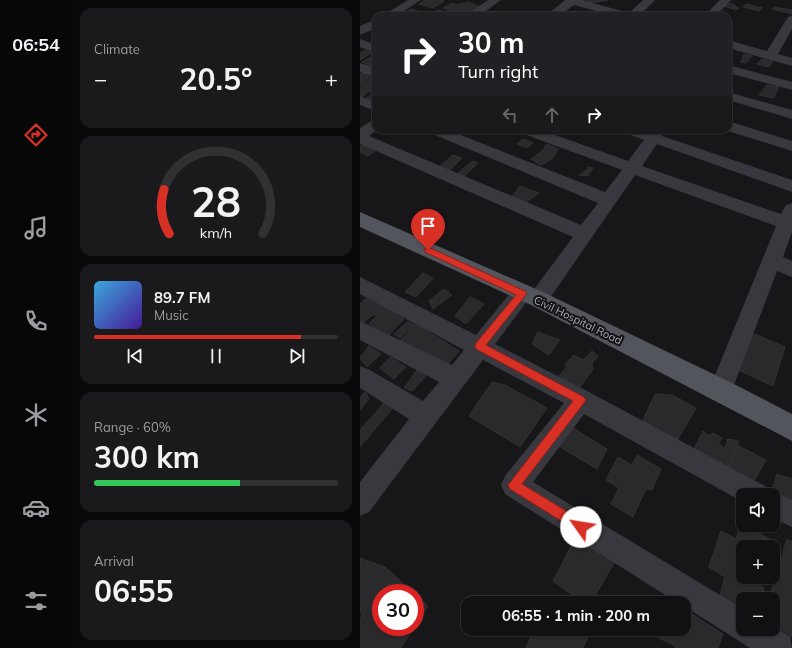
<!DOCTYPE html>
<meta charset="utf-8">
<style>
body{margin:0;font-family:Mulish,sans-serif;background:#1a1a1c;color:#f1f3f6;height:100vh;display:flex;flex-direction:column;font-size:15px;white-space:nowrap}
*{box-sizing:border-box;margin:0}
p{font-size:13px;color:#9c9da0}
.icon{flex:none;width:22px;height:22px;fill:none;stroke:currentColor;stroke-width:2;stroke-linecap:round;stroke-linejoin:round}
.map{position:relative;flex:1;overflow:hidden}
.details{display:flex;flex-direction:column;gap:8px;padding:8px;background:#09090a;width:288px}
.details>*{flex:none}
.top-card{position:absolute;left:12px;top:12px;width:360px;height:122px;border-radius:12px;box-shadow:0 1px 3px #0004,0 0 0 1px #303133;background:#202124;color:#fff;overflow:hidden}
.controls{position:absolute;left:376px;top:488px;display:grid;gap:8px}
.controls a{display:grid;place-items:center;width:44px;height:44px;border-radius:8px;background:#111113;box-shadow:0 1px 3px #0004,0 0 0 1px #303133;font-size:20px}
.speed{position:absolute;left:12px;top:584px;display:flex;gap:8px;font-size:20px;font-weight:700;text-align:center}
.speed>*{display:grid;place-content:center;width:52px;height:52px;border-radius:50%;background:#111113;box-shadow:0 1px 3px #0004,0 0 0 1px #303133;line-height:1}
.speed .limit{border:6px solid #d22;background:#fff;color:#111}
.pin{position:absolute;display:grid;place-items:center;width:34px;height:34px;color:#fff;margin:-41px -17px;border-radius:50% 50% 50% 0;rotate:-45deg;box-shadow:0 0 4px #0007}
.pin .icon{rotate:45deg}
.me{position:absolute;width:44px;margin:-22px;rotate:302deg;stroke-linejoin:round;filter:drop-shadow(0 0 3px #0008)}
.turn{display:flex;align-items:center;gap:14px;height:84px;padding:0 20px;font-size:18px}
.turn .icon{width:52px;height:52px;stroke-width:2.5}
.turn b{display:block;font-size:28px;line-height:34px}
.lanes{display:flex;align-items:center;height:38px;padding:0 20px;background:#0003;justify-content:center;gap:20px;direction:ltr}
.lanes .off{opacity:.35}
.big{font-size:30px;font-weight:700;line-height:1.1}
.details .card{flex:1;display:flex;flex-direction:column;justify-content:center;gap:6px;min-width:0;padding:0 14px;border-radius:12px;background:#1a1a1c}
.details .dial{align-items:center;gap:0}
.dial svg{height:104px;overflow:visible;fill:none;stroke:#303133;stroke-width:7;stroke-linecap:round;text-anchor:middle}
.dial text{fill:#f1f3f6;stroke:none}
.song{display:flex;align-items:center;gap:12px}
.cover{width:48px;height:48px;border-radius:6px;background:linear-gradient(135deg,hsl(200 70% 55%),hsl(260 70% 35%))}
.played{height:4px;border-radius:2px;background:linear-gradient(90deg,#d93025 85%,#303133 85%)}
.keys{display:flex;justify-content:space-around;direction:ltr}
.heat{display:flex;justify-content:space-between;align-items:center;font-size:22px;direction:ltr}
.charge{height:6px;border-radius:3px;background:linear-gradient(90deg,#34c759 60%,#303133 0)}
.trip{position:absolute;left:101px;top:596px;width:230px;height:40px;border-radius:12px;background:#111113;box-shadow:0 1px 3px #0004,0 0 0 1px #303133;font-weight:700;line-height:40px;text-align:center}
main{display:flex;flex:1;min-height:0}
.menu{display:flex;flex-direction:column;width:72px;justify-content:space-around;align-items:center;background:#070708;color:#9c9da0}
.menu .icon{width:28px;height:28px}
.menu .active{color:#d93025}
.menu b{font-size:18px;color:#f1f3f6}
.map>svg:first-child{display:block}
.building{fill:#2a2a2d;stroke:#313135}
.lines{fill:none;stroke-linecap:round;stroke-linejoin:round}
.minor{fill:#38383e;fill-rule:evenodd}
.major{fill:#53555d;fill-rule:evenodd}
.route{fill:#d93025;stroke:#8d1f18}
.labels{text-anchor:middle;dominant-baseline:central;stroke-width:4;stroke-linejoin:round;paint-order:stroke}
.street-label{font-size:11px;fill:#a8acb9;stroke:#121214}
</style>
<main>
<nav class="menu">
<b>06:54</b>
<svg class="icon active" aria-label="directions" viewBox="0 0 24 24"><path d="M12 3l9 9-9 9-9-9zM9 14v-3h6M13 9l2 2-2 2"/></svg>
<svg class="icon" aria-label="music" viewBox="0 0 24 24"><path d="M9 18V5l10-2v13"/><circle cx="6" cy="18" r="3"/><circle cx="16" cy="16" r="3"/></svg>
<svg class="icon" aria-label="phone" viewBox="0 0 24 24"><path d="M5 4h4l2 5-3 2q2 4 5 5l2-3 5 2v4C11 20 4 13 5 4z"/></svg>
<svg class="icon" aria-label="climate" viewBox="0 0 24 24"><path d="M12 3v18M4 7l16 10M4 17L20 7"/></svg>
<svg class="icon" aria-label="car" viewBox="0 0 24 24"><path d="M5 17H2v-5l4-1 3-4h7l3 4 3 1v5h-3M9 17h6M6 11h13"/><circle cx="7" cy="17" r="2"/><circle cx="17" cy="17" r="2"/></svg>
<svg class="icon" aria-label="filters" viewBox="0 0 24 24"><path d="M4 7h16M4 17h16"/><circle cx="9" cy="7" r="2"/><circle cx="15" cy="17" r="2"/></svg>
</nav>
<section class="details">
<div class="card"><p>Climate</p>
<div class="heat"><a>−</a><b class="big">20.5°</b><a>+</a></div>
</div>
<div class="card dial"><svg viewBox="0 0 100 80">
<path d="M14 69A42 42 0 1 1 86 69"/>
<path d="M14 69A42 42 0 0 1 10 35" stroke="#d93025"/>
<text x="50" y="56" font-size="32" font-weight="700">28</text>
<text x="50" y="72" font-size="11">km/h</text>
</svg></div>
<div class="card">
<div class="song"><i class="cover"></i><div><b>89.7 FM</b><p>Music</p></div></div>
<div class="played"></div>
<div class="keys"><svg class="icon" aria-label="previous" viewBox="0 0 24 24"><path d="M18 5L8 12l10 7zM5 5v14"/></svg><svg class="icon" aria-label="pause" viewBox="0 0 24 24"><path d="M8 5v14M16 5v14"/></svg><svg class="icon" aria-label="next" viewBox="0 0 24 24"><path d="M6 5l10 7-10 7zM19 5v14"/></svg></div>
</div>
<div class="card"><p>Range · 60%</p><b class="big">300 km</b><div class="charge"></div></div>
<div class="card"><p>Arrival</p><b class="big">06:55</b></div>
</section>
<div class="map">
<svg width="432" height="648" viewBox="0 0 432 648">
<rect width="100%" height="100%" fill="#171719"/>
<!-- building -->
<path class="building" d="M65,0H79L84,1L73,8L59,4Z
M225,0H248L233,3Z
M108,2L122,8L108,16L83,8L92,3L98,5Z
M368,3L375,5V7L379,8L376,10L364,6Z
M387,4L402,8L399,11L383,7Z
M414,7L432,10V14L412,9Z
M51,9L73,16H64L66,15L62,14L58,16H39Z
M78,10L100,16L70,15Z
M6,50L13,52L0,60V53Z
M16,54V68L2,62Z
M384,54L392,56L386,63L381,62Z
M402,59L413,61L409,67L397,64Z
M5,72L16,77L0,86V74Z
M15,79L16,91L14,93L10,91L2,97L0,96V88Z
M407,85L419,87L413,98L399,95Z
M16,91V102L13,104L4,100Z
M163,139L173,143L167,148L157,144Z
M6,143L19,148L8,156L0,152V147Z
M187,144L198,149L192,159L181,165L171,159L182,151Z
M93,155L102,158L88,172L78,168Z
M112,161L118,163L101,179L95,176Z
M228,167L233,168L228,176L219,175L227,170Z
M160,186L179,193L166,202L152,197Z
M63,273L73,278L56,297L45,292Z
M84,289L92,295L73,309L69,301Z
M110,297L124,304L106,324L95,316Z
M6,298L25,308L17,315H13L3,323L0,322V304Z
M25,308L44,319L28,336L9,324Z
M48,321L54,325L40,338L34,334Z
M56,324L80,339L64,356L39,342Z
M178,332L200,340L189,355L172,344Z
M392,333L425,347L413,386L378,370Z
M80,339L99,351L86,366L64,356Z
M9,346L21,354L7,367L0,358Z
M232,351L238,356L232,363L233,369L220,387L199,376L206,368V363L214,355L223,360Z
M30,357L46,367L34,379L20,368Z
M57,370L66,376L52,391L44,388Z
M132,382L145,385L187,408L160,447L109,416Z
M5,392L9,399L0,410V398Z
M295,394L312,395L336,408L315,444L280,427Z
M24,403L32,409L0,447V430Z
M208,425L247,449L237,469L195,444Z
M343,431L349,436L353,433L362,438L358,444L365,448L368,439L379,441L369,466L360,471L331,455Z
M377,445L406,460L391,486L360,471L369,466Z
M277,455L301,469L292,490L286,489L273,517L251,504L259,488L246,480L258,457L272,465Z
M417,474L432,479V511L413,500V495H411Z
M381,523L413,541L411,547H383V577H399L397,584L404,588L401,599H383V609L360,595L365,577L349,567L361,531L376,539Z
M427,539L432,542V633L430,640L413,629V599H409Z
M214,541L229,544L254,563L235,596L219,600L193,581Z
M0,558L25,567L54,593H21V627H54L41,648H0V619L2,616L0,609Z
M55,594L68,606L55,626Z
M214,600L218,603H185L186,601Z
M324,610L335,616L363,634L358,648H315V646L291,634L293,629H324Z
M174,629H232L223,648H166Z"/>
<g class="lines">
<!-- minor -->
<path class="minor" d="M48,0H61L36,16H22Z
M128,0H141L119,16H105Z
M205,0H222L269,13L283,0H295L279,16H255L214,5L199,16H186Z
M360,0H371L356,16H344Z
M432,16V29L418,54L432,58V66L368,48V40L407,51L428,17Z
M16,19V28L0,35V26Z
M0,39L16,45V53L0,47Z
M0,63L16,68V77L0,72Z
M368,65L432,82V90L368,73Z
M368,92L432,110V119L368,100Z
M0,96L16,102V111L0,105Z
M16,120V130H17L9,136L221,225L238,203L70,133L67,130H88L245,192L262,170L161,133L158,130H181L268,161L284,140L265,133L262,130H285L290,132L291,130H307L302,136L432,180V192L297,144L282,166L421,214L426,205L432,203V232L423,257L432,261V277L417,271L369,398L361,401L353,398L349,390L416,226L275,175L185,305L178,307L171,305L168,300L135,344L229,392L405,486L408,493L413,491L432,500V527L413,518V495H383V502L224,414L173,482L383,609V629H413V627L430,637L432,648H390L324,606V603H318L145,494L141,485L145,476L204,403L123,360L9,512L0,516V482L49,419L0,388V366L8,369L63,401L79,382L0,340V321L92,365L104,350L0,294V277L116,335L155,287L162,285L169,287L172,292L213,237L0,144V128L11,121Z
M368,121L432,141V151L365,130H368Z"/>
<!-- major -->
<path class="major" d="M0,212L185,293L370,382L432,414V441L171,305L0,227Z"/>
</g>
<!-- route -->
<path class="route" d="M68,247L165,291L167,293L165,296L126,345L224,397L226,400L224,403L162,484L226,523L227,527L226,531L221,533L217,531L150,489L148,485L213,401L116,349L115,346L116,343L156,295L65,252L64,250Z"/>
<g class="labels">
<!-- street labels -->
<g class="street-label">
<text transform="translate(218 320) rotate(26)">Civil Hospital Road</text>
</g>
</g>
</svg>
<div class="controls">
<a><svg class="icon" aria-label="sound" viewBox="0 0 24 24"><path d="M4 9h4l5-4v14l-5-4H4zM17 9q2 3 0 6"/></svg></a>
<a>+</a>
<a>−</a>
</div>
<div class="speed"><div class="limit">30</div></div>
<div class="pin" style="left:68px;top:250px;background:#d93025"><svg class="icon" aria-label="arrive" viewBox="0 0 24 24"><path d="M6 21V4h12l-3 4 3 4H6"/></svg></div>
<svg class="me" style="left:221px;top:527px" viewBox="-20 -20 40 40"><circle r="19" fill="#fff"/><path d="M0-13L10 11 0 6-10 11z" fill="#d93025"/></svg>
<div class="trip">06:55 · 1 min · 200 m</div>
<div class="top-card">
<div class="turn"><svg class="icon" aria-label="right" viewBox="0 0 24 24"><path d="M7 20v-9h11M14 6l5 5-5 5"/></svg><div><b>30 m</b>Turn right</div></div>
<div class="lanes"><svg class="icon off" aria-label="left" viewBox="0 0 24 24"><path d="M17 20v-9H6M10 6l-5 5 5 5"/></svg><svg class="icon off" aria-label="ahead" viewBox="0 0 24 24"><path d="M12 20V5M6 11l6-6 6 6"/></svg><svg class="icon" aria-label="right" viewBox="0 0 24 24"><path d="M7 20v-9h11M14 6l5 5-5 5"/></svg></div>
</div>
</div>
</main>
